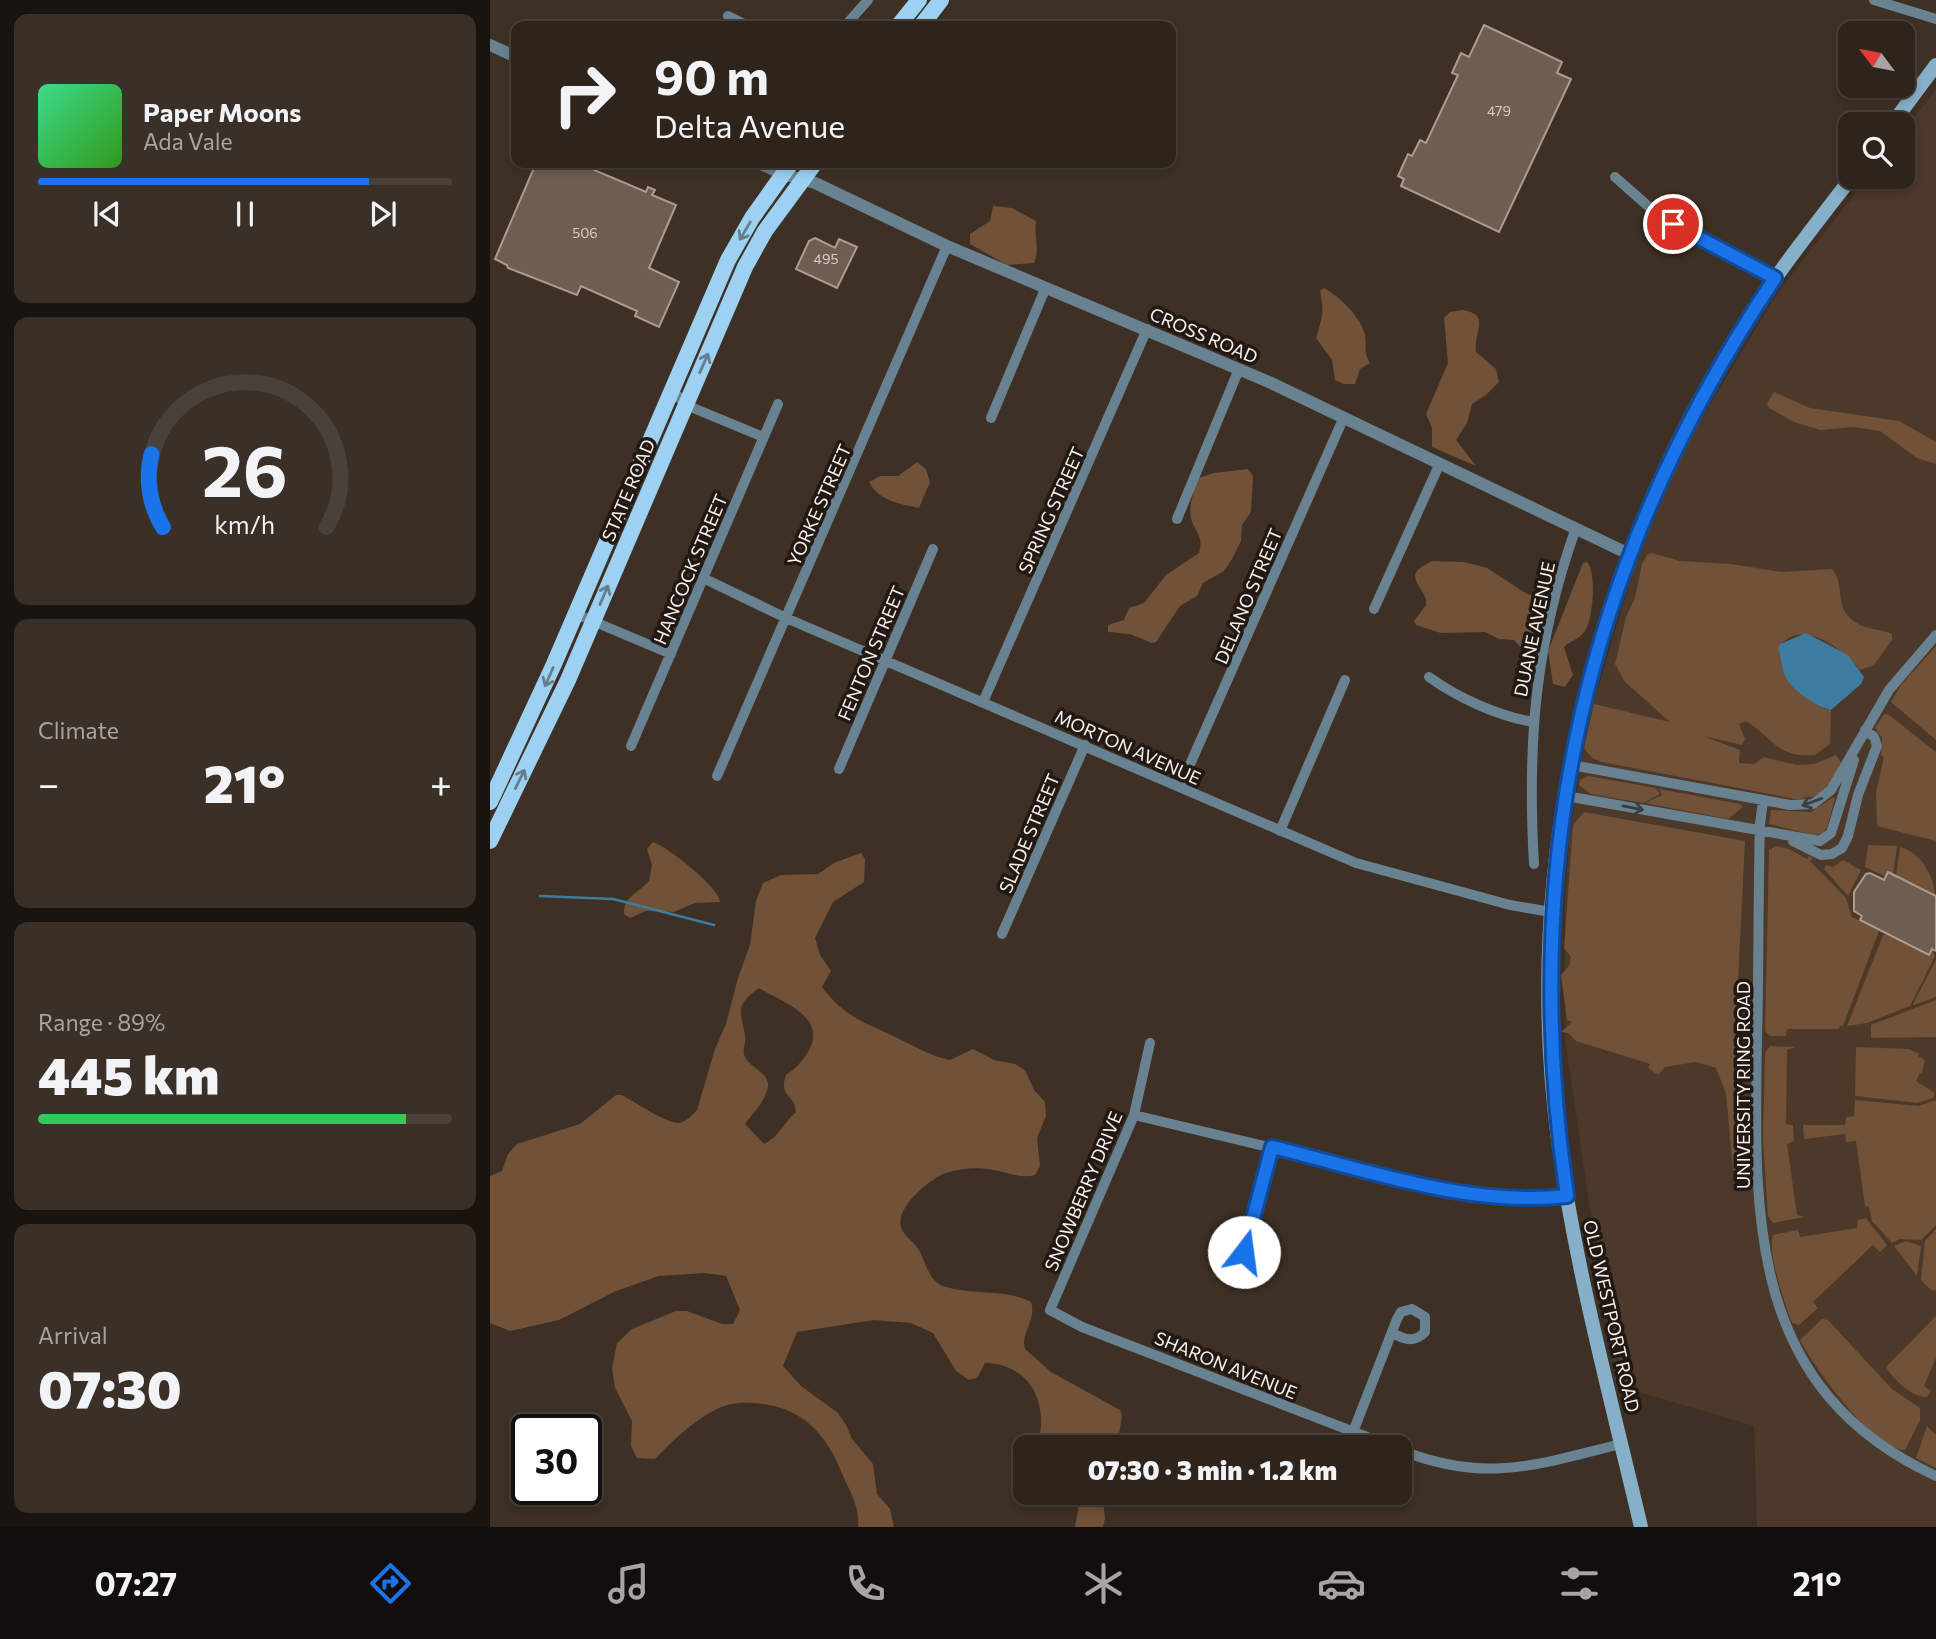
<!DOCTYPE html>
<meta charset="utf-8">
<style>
body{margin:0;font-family:Commissioner,sans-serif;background:#3a3028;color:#f1f3f6;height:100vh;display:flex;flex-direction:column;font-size:26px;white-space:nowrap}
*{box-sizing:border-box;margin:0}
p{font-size:23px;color:#a7a4a3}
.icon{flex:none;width:38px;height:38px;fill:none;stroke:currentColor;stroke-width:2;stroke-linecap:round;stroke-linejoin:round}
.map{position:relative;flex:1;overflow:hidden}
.drawer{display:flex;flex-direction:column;gap:14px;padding:14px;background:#19140f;width:490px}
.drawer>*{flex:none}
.top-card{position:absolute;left:21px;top:21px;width:665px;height:147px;border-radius:14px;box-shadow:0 4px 10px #0003,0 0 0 2px #49413a;background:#2e241b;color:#f1f3f6;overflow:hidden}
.needle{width:46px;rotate:302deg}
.fabs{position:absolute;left:1348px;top:21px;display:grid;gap:14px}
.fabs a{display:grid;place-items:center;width:77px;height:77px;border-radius:14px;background:#2e241b;box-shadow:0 4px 10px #0003,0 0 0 2px #49413a;font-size:35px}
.speed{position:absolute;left:21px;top:1414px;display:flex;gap:14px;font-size:35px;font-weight:700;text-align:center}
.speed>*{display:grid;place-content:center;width:91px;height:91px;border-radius:50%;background:#2e241b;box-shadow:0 4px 10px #0003,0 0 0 2px #49413a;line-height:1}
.speed .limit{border:4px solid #111;border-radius:10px;background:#fff;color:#111}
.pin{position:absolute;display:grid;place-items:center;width:60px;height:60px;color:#fff;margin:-30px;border:4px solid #fff;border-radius:50%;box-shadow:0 2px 7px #0007}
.me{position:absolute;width:77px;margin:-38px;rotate:15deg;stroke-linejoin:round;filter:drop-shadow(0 0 5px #0008)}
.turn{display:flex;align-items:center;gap:24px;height:147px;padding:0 28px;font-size:32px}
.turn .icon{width:91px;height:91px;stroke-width:2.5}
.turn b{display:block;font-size:49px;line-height:60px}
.big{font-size:52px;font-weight:800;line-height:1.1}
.drawer .widget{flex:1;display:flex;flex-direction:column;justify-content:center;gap:10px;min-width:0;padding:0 24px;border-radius:14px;background:#3a3028}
.drawer .dial{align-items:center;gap:0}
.dial svg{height:182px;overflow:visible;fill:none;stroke:#49413a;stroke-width:7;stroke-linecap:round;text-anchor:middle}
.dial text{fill:#f1f3f6;stroke:none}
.song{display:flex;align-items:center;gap:21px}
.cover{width:84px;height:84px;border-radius:10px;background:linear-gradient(135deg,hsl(150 70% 55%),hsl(110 70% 35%))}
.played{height:7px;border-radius:4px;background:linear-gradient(90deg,#1a73e8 80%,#49413a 80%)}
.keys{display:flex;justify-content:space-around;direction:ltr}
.heat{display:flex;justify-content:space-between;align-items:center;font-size:38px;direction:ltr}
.charge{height:10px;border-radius:5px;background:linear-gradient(90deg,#34c759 89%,#49413a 0)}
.trip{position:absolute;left:523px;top:1435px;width:399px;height:70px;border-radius:14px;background:#2e241b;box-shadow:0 4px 10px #0003,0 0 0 2px #49413a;font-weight:800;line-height:70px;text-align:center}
.tab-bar{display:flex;height:112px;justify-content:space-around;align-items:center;background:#120e0b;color:#a7a4a3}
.tab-bar .icon{width:49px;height:49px}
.tab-bar .on{color:#1a73e8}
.tab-bar b{font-size:32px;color:#f1f3f6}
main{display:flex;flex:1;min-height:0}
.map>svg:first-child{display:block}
.built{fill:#4c3929}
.green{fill:#715137;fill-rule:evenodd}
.water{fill:#3d7b9f}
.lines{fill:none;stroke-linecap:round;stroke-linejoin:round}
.stream{stroke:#3d7b9f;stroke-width:2.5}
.building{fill:#6e5e52;stroke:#ad9c8e;stroke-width:2}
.minor{stroke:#698292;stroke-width:10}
.tertiary{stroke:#698292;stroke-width:12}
.secondary{stroke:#86afc8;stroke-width:14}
.primary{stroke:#9cd1f2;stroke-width:16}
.oneway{stroke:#647e8e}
.oneway2{stroke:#3a3e40}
.route-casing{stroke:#114b97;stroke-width:18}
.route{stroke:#1a73e8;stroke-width:12}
.labels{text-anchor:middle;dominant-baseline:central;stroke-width:7;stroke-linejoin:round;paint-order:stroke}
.number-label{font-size:14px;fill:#d7ccc3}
.street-label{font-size:18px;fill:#faf1e9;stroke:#201914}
</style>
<main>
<section class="drawer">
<div class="widget">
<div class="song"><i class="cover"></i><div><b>Paper Moons</b><p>Ada Vale</p></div></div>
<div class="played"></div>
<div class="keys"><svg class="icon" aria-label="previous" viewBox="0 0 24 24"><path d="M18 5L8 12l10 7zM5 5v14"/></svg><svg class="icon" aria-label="pause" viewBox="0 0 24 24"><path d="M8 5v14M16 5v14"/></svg><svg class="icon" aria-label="next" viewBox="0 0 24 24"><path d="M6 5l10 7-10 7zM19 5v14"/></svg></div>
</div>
<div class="widget dial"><svg viewBox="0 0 100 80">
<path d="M14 69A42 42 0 1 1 86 69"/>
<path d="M14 69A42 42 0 0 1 9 37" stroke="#1a73e8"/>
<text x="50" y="56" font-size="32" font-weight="700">26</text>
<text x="50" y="72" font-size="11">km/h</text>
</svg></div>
<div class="widget"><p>Climate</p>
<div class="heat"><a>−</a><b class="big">21°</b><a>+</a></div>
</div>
<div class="widget"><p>Range · 89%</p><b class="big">445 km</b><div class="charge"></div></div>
<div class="widget"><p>Arrival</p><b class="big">07:30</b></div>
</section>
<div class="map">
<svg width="1446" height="1527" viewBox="0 0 1446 1527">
<rect width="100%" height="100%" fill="#3e3024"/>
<!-- built -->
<path class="built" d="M1446,89V1527H1267L1264,1426L1126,1385L1075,1039V902L1079,840L1098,721L1151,545L1184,464L1288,292L1378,177H1412V133Z"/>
<!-- green -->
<path class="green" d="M503,206L522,208L546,221C544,236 550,250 544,263L517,265L480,244V234L500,221Z
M834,288C850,297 871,317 875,335C877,346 873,352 880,363L870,369L865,384H854L845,380L842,360L826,338C833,315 834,314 830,291Z
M972,310C1002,314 983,332 986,352L1006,369L1009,382L996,395L982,404L977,423L966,440L986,466L942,447V428L936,414L958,363L954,318L960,312Z
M1284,392L1320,408L1409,421L1446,442V464L1427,458L1390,431L1363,427L1330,430L1304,422L1279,408L1277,403Z
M427,462L436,469L440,482L429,508C410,504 389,501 379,482L390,476H408Z
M758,469L763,476L761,512L752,525L751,541L742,559L734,571L713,583L707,596L690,606L666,642L662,643L640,634L618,632V625L634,620L639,608L654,603L676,575L709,553C713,538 708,535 702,522C697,507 704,491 709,478L724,473Z
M1162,553L1190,561L1241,564L1292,572L1342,569C1358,589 1340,609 1370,625C1380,630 1392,629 1402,634V640L1384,665L1370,670C1353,649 1309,615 1288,649L1299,682L1335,709L1341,710L1340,744L1325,755C1287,758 1284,739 1256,721L1249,724L1255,739L1252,745L1213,736L1250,750L1249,763L1264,764L1274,757L1307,765L1324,764L1346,755L1351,762C1343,780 1335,796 1314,799L1317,794L1312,799H1305L1112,762L1102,758L1094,748L1104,704L1180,722L1135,682L1125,664L1136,617L1145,598L1152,564L1157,555Z
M942,561L974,562L997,568L1037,594L1056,600L1052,622L1039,649L1035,652L1024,640L1009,639L995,632L951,633L926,625L924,621L936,605V599C927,580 914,574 942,561Z
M1097,562C1107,572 1103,620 1095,631C1090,639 1080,641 1074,647L1083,675L1075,687L1063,684L1058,651L1093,563Z
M1446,646V740L1401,702L1411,685Z
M1394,714L1399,715L1446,752V841L1387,826L1386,792L1394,757L1391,755L1392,738L1385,728Z
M1098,776L1166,788L1170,794L1153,803L1101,794L1089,785L1090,780Z
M1169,789L1250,804L1253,807L1238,819L1155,803L1172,795Z
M1343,797L1345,799L1337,827L1332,834L1324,835L1279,824L1281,810L1321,812Z
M1094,812L1255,841L1247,1003L1246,1082L1251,1176L1243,1169L1236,1093L1226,1068L1206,1062L1175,1067L1168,1075L1158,1068L1160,1064L1086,1041L1078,1033L1071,1032L1082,1022L1077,1020L1071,975L1079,966L1081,957L1074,948L1083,825Z
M163,842C178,847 229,887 230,902L205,903L184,912L156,911L140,918L134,914C133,896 149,893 159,881L162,865L157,849Z
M1378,845L1407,846L1403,875L1396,877L1375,867Z
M1286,846L1299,849L1317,859L1319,856L1323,858L1320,861L1356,898L1362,917L1389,931L1353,1026H1350L1349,1029H1297L1296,1036H1280L1275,1031L1279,850Z
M1410,847C1435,854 1446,881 1446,905L1406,876Z
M371,853L375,859L374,882L343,902L325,938L330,955L341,971L332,987C355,1018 377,1023 409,1039C429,1048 438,1055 460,1060L483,1049L504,1060L525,1064L535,1070L544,1090L555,1102L556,1116L547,1138L550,1166L545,1175C530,1179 518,1172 503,1170C489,1167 470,1168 456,1173C440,1178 405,1208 411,1227C414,1237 425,1242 430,1252C436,1264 439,1280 453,1286C481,1296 515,1288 541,1302C547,1320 530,1333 535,1349L561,1372L630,1410L632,1416L629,1434L612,1447H547C560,1406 542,1364 495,1363L487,1378L479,1380L466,1371L443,1333L421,1323L384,1320L307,1332L293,1366L311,1386L348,1413L356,1425L362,1439L383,1464L387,1494L400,1509L404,1527H368C370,1505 359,1491 351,1471C335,1431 308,1405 263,1403C253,1402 241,1403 231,1407C205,1419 185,1438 165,1459L147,1458L141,1446L142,1421L125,1388L122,1368L127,1343L142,1329L186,1311H197L232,1324H243L250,1310L236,1276L215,1273L169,1276L126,1291L69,1320L20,1331L0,1323V1176L12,1171L18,1154L27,1144L90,1124L126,1095H132C143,1101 177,1124 189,1123C196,1122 202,1115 207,1110L225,1049L236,1024L248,978L260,945L266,901L273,883L291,875L328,874L344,863ZM269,988C292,1002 339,1017 318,1052C311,1063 306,1068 296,1075C288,1097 305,1094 306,1112C294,1122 288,1138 274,1144L255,1124C263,1113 276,1101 278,1086C279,1074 264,1069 258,1061C249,1051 257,1046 255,1035C251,1011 244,1006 269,988Z
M1353,860L1371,870L1358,896L1334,869L1336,865L1343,867Z
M1398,933L1439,955L1442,949L1445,956L1420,1006L1377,1023L1357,1026L1393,935Z
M1446,960V997L1424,1005L1423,1004Z
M1446,1000V1037L1381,1038V1025Z
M1280,1046L1305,1047L1297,1050L1296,1124L1303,1125L1304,1141L1297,1144L1307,1215L1315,1217L1283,1223L1278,1216L1273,1140L1275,1053Z
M1366,1047L1419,1049L1429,1054L1428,1056L1435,1060L1432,1074L1430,1073L1426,1081L1445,1093L1443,1098L1427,1103L1365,1096Z
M1365,1100L1429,1106L1446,1100V1225L1431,1240L1410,1239L1402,1243L1382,1221L1379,1207L1375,1206L1366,1141L1356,1142L1355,1134L1314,1139L1313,1125H1355L1356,1117L1364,1116Z
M1376,1218L1397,1245L1390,1252L1383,1245L1323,1302L1328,1308L1309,1325L1302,1323C1295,1304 1277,1253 1283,1235L1308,1230L1310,1237L1367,1228L1368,1220Z
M1446,1229V1290L1442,1291L1431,1280L1435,1241Z
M1416,1241L1431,1246L1427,1276L1404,1246Z
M1446,1316V1358L1434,1386L1441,1391L1437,1397C1421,1397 1404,1380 1396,1367Z
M1332,1319L1338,1320L1402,1389L1430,1408V1420L1415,1450C1384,1451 1323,1366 1310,1340Z
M1437,1426L1446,1435V1468L1426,1458Z
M599,1494L613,1501L615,1518L613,1527H585L590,1499Z"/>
<!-- water -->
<path class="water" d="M1316,633L1358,655L1374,677L1371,684L1341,710C1327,707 1301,690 1295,676C1291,668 1292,658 1288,649L1290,644Z"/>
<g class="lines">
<!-- stream -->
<path class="stream" d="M50,896L123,899L224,925"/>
</g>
<!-- building -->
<path class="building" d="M994,25L1072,62L1067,73L1081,79L1009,232L911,186L914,179L908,176L918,154L922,156L930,140L936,143L968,75L962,73L971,53L979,57Z
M46,163H87L97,167L98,164L105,167L104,170L156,192L158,187L165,190L162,195L186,205L159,268L189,282L169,327L145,316L147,311L91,286L87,295L18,268L17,265L5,259Z
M325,238L345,248L349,239L367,247L347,288L306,269L319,241Z
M1398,872L1446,896V951L1442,949L1439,955L1370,920L1372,916L1364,911V892L1376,874L1380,873L1394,880Z"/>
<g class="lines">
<!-- minor -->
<path class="minor" d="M1384,0L1446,19
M238,16L258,26
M355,26L378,0
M1125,177L1167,214L1285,278
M182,390L196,405L273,437
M501,418L556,287
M687,519L749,369
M213,578L296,618L866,863L1020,905L1061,912
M884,609L950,463
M86,614L181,654
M939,677C968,698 1008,716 1043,722
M493,702L657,329
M141,746L288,404
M1082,765L1300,805L1323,804L1341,790L1399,690L1446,635
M349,769L443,549
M227,776L457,246
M690,787L854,417
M1076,796L1330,841L1341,833L1364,760
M1273,801L1270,824C1268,895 1269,966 1267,1037C1264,1216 1257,1389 1446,1476
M790,831L855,680
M1303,841L1331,855L1342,854L1352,848L1358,836L1368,795L1387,746L1384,737L1375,730
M1044,864C1037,743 1045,642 1086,528
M512,934L595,745
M660,1043L644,1115L560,1310L592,1327L903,1447
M644,1115L989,1197L1028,1199L1077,1196
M758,1239C776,1242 791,1250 781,1270C771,1274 766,1275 757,1269L754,1253L782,1147
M863,1432L907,1319L911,1312L922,1309L935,1317V1332C925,1343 914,1340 903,1333
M910,1450C996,1484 1046,1465 1131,1444"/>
<!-- tertiary -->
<path class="tertiary" d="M0,45L26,57
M269,163L293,174L325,183L457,246L779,382L1139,554"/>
<!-- secondary -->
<path class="secondary" d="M1402,124L1446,65
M1151,1527C1121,1399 1086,1271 1068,1140C1032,865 1099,576 1244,340C1279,283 1321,230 1362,177"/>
<!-- primary -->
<path class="primary" d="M408,26L429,0
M431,26L451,0
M0,802L64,664L238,260L262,218L301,163
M0,841L78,680L255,267L275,231L325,163"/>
</g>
<!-- one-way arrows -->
<defs><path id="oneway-shaft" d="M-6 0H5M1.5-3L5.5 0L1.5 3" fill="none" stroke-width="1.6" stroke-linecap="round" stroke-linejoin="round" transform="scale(1.75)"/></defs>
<g class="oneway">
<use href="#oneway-shaft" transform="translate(255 231) rotate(120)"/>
<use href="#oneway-shaft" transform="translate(214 363) rotate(-66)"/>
<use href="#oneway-shaft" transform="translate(114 595) rotate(-67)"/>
<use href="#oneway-shaft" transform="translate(59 677) rotate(114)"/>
<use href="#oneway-shaft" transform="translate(30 779) rotate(-64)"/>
</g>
<g class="oneway2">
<use href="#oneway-shaft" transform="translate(1322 802) rotate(160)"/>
<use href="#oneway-shaft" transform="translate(1143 808) rotate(11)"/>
</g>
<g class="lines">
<defs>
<path id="route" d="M754,1252L782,1147C878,1170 977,1207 1077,1196C1027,858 1095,561 1285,278L1183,224"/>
</defs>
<!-- route casing -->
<use href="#route" class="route-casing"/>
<!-- route -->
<use href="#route" class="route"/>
</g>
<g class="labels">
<!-- number labels -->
<g class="number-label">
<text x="1009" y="110">479</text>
<text x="95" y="232">506</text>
<text x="336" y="258">495</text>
</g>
<!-- street labels -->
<g class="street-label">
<text transform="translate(714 335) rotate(23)">CROSS ROAD</text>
<text transform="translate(138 490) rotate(-67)">STATE ROAD</text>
<text transform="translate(329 505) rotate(-66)">YORKE STREET</text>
<text transform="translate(561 510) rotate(-66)">SPRING STREET</text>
<text transform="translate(200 569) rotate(-67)">HANCOCK STREET</text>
<text transform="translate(758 596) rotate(-67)">DELANO STREET</text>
<text transform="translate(1044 629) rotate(-78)">DUANE AVENUE</text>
<text transform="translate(381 653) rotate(-67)">FENTON STREET</text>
<text transform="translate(638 747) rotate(24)">MORTON AVENUE</text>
<text transform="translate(539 833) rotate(-67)">SLADE STREET</text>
<text transform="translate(1253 1085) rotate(-90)">UNIVERSITY RING ROAD</text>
<text transform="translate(593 1191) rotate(-67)">SNOWBERRY DRIVE</text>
<text transform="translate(1122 1316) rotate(77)">OLD WESTPORT ROAD</text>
<text transform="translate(736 1365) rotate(22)">SHARON AVENUE</text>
</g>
</g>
</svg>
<div class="fabs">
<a><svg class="needle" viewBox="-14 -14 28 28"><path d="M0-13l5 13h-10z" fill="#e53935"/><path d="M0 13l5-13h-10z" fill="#a7a4a3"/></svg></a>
<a><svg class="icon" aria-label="search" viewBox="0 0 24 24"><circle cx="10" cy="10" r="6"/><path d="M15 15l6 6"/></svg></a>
</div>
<div class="speed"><div class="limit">30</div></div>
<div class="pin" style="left:1183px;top:224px;background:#d93025"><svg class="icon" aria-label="arrive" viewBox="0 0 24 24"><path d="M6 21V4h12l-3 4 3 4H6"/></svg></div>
<svg class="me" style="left:754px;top:1252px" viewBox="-20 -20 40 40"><circle r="19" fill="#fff"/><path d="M0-13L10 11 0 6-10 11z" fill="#1a73e8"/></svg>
<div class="trip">07:30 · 3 min · 1.2 km</div>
<div class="top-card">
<div class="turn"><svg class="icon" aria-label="right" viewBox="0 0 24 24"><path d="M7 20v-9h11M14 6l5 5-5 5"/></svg><div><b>90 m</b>Delta Avenue</div></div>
</div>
</div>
</main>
<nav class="tab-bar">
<b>07:27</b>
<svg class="icon on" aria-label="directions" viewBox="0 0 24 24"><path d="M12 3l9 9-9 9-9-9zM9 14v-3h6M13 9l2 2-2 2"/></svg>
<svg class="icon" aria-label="music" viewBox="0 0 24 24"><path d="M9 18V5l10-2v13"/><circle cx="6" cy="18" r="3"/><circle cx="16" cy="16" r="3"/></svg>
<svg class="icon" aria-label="phone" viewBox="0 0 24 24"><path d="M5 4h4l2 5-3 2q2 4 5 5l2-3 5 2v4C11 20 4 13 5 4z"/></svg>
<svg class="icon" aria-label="climate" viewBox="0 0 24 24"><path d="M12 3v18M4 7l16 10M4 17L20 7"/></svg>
<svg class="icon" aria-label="car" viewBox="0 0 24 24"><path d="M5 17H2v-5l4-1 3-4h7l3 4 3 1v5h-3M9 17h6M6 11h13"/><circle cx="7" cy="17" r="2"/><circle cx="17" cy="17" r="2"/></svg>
<svg class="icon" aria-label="filters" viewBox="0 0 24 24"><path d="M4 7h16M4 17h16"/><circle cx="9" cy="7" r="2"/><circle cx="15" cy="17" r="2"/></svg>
<b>21°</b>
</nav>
